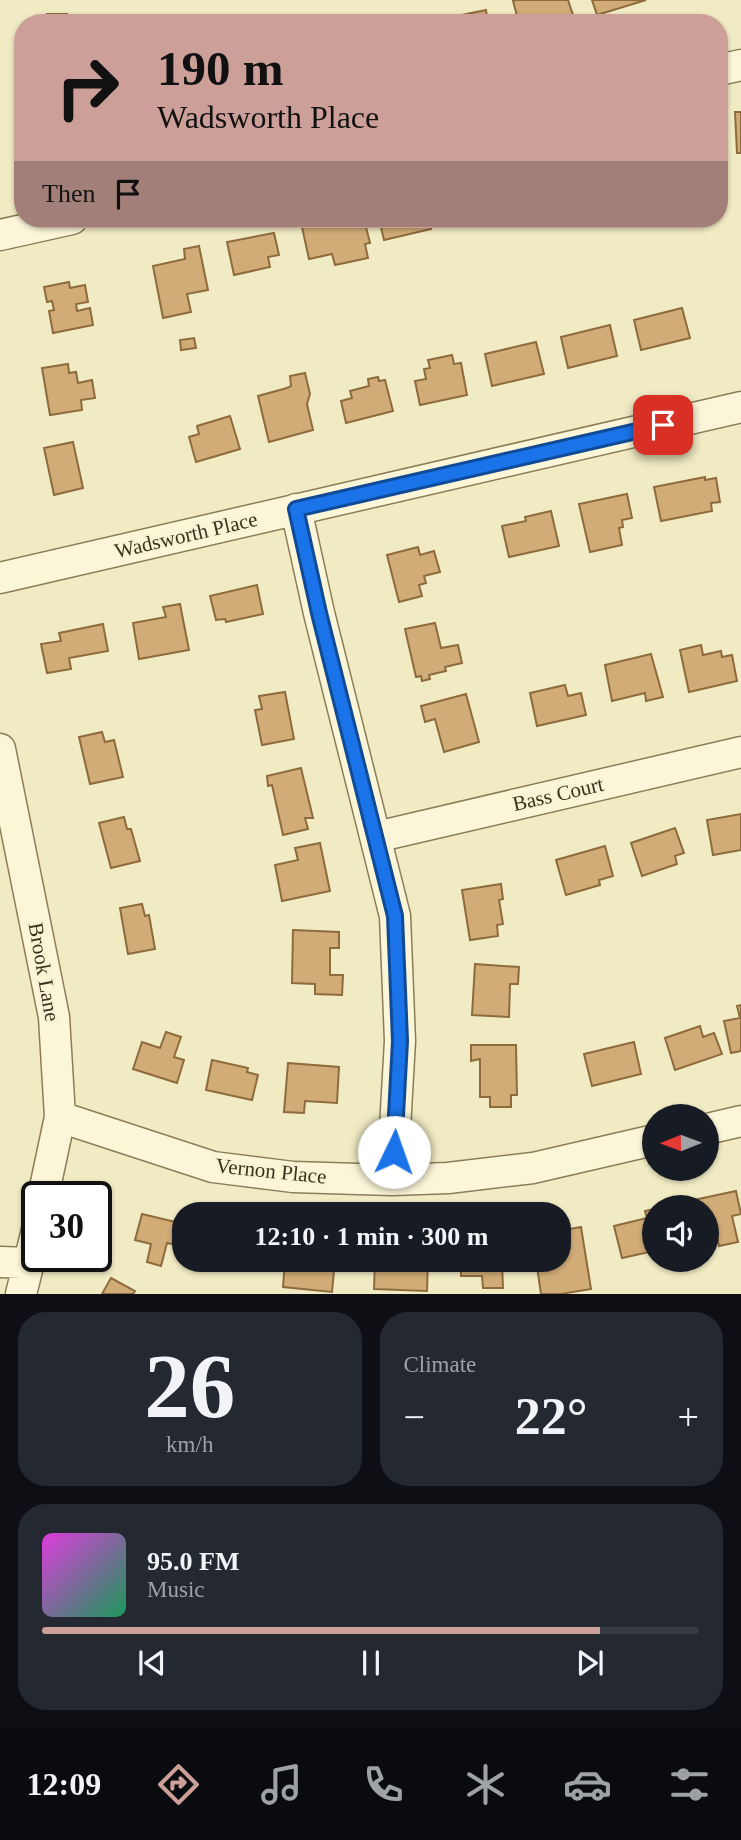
<!DOCTYPE html>
<meta charset="utf-8">
<style>
body{margin:0;font-family:Georgia,serif;background:#242831;color:#f1f3f6;height:100vh;display:flex;flex-direction:column;font-size:26px;white-space:nowrap}
*{box-sizing:border-box;margin:0}
p{font-size:23px;color:#9ea1a6}
.icon{flex:none;width:38px;height:38px;fill:none;stroke:currentColor;stroke-width:2;stroke-linecap:round;stroke-linejoin:round}
.map{position:relative;height:1294px;overflow:hidden}
.drawer{display:flex;flex-direction:column;gap:18px;padding:18px;background:#0d0f14;flex:1}
.drawer>*{flex:none}
.hud{position:absolute;left:14px;top:14px;width:714px;height:214px;border-radius:28px;box-shadow:0 2px 5px #0004;background:#cc9f98;color:#111;overflow:hidden}
.needle{width:46px;rotate:269deg}
.buttons{position:absolute;left:642px;top:1104px;display:grid;gap:14px}
.buttons a{display:grid;place-items:center;width:77px;height:77px;border-radius:50%;background:#171b24;box-shadow:0 2px 5px #0004;font-size:35px}
.speed{position:absolute;left:21px;top:1181px;display:flex;gap:14px;font-size:35px;font-weight:700;text-align:center}
.speed>*{display:grid;place-content:center;width:91px;height:91px;border-radius:50%;background:#171b24;box-shadow:0 2px 5px #0004;line-height:1}
.speed .limit{border:4px solid #111;border-radius:10px;background:#fff;color:#111}
.pin{position:absolute;display:grid;place-items:center;width:60px;height:60px;color:#fff;margin:-30px;border-radius:14px;box-shadow:0 4px 10px #0006}
.me{position:absolute;width:77px;margin:-38px;rotate:3deg;stroke-linejoin:round;filter:drop-shadow(0 0 5px #0008)}
.turn{display:flex;align-items:center;gap:24px;height:147px;padding:0 28px;font-size:32px}
.turn .icon{width:91px;height:91px;stroke-width:2.5}
.turn b{display:block;font-size:49px;line-height:60px}
.then{display:flex;align-items:center;height:66px;padding:0 28px;background:#0003;gap:14px;font-size:26px}
.big{font-size:52px;font-weight:700;line-height:1.1}
.drawer .card{flex:1;display:flex;flex-direction:column;justify-content:center;gap:10px;min-width:0;padding:0 24px;border-radius:28px;background:#242831}
.drawer .dial{align-items:center;gap:0}
.dial b{font-size:91px;line-height:1}
.song{display:flex;align-items:center;gap:21px}
.cover{width:84px;height:84px;border-radius:10px;background:linear-gradient(135deg,hsl(300 70% 55%),hsl(150 70% 35%))}
.played{height:7px;border-radius:4px;background:linear-gradient(90deg,#cc9f98 85%,#363941 85%)}
.keys{display:flex;justify-content:space-around;direction:ltr}
.heat{display:flex;justify-content:space-between;align-items:center;font-size:38px;direction:ltr}
.drawer .tiles{flex:1;display:grid;gap:18px;grid-template-columns:1fr 1fr}
.card:last-child{grid-column:span 2}
.trip{position:absolute;left:172px;top:1202px;width:399px;height:70px;border-radius:28px;background:#171b24;box-shadow:0 2px 5px #0004;font-weight:700;line-height:70px;text-align:center}
.dock{display:flex;height:112px;justify-content:space-around;align-items:center;background:#090b0e;color:#9ea1a6}
.dock .icon{width:49px;height:49px}
.dock .current{color:#cc9f98}
.dock b{font-size:32px;color:#f1f3f6}
.map>svg:first-child{display:block}
.building{fill:#d1ac77;stroke:#8d6b3d;stroke-width:2}
.lines{fill:none;stroke-linecap:round;stroke-linejoin:round}
.minor-casing{stroke:#8c7d59;stroke-width:33}
.minor{stroke:#fbf6d8;stroke-width:30}
.route-casing{stroke:#114b97;stroke-width:18}
.route{stroke:#1a73e8;stroke-width:12}
.labels{text-anchor:middle;dominant-baseline:central;stroke-width:5;stroke-linejoin:round;paint-order:stroke}
.street-label{font-size:21px;fill:#3b311e;stroke:#f8f3d4}
</style>
<div class="map">
<svg width="741" height="1294" viewBox="0 0 741 1294">
<rect width="100%" height="100%" fill="#f1ebc4"/>
<!-- building -->
<path class="building" d="M516,0H568L574,18L558,23H519L513,1Z
M592,0H646L597,15Z
M486,10L488,23H454L452,17Z
M47,14H67V23H48Z
M735,112H741V153H737Z
M340,219H364L370,243L365,244L368,258L335,265L332,254L309,259L302,227Z
M379,219H428L431,229L384,240Z
M460,219H484L463,226Z
M274,233L279,255L268,257L270,267L234,275L227,242Z
M199,246L208,290L187,294L191,312L163,318L153,266L185,259L184,249Z
M69,282L70,288L85,285L88,302L76,304L77,311L90,308L93,325L53,333L49,311L54,310L52,301L47,302L44,287Z
M682,308L690,338L641,350L634,320Z
M610,325L617,356L568,368L561,337Z
M194,338L196,348L181,350L180,340Z
M536,342L544,374L492,386L485,354Z
M452,355L454,364L461,363L467,395L420,405L415,381L426,379L424,369L430,368L428,360Z
M68,364L69,373L76,372L78,383L92,380L95,398L81,400L82,410L50,415L42,368Z
M305,373L310,394L307,404L313,430L269,442L258,396L287,388L291,386L290,376Z
M378,377L379,381L385,380L393,411L346,423L341,401L352,398L350,391L369,386L368,379Z
M230,416L240,449L196,462L189,437L199,434L197,426Z
M73,442L83,488L54,495L44,448Z
M705,477V480L716,478L720,502L711,503L712,511L661,521L654,487Z
M627,494L632,518L622,520L623,527L619,528L622,545L590,552L579,504Z
M551,511L559,546L509,557L502,526L526,521L525,517Z
M418,547L420,555L434,551L440,572L424,576L426,583L419,585L422,596L399,602L387,555Z
M257,585L263,614L226,622L225,619L216,620L210,596Z
M180,604L189,650L139,659L133,623L166,617L163,607Z
M435,623L441,648L458,645L462,663L445,667L446,671L429,675L430,679L422,681L421,676L416,677L405,629Z
M103,624L108,651L69,658L71,669L47,673L41,644L61,641L59,633Z
M701,645L703,655L721,651L722,657L732,655L737,681L689,692L680,650Z
M651,654L663,697L646,701L645,693L612,701L605,665Z
M565,685L568,696L581,693L586,715L537,726L530,693Z
M285,692L294,739L262,745L255,710L262,709L259,696Z
M466,694L479,742L444,752L435,719L425,722L421,706Z
M102,732L105,742L114,740L123,777L90,784L79,737Z
M301,768L313,818H305L308,829L283,835L272,785L268,786L267,776Z
M741,814V850L713,855L707,820Z
M124,817L127,829H131L140,861L111,868L99,823Z
M675,828L684,853L675,856L677,864L642,876L631,843Z
M320,843L330,891L282,901L275,865L298,860L295,848Z
M605,846L613,876L599,880L600,885L566,895L556,860Z
M501,884L503,899L499,900L503,924L497,925L498,936L470,940L462,890Z
M142,904L145,916L149,915L155,949L128,954L120,908Z
M293,930L339,932V948H330V975H343L342,995L315,994V984L292,983Z
M475,964L519,967L518,984H510L509,1017L472,1015Z
M741,1005V1051L731,1053L724,1021L740,1018L737,1006Z
M700,1026L703,1037L714,1033L722,1054L675,1070L665,1038Z
M166,1032L181,1037L174,1057L184,1060L177,1083L133,1069L142,1042L160,1048Z
M634,1042L641,1074L592,1086L584,1054Z
M471,1045H516L517,1095H511V1107H490V1097H480V1059L471,1061Z
M212,1060L248,1068L247,1072L258,1075L252,1100L206,1090Z
M288,1063L339,1067L337,1103L305,1101L304,1113L284,1112Z
M736,1191L741,1214L732,1216L738,1242L719,1246L716,1233L707,1235V1208H691L689,1201Z
M654,1209V1251L622,1258L614,1226L647,1218L645,1211Z
M142,1214L184,1224L181,1246L167,1243L161,1266L147,1262L151,1244L135,1240Z
M581,1227L591,1289L561,1294H541L536,1260H558V1231Z
M285,1260H335L332,1292L283,1287Z
M375,1260H428L427,1291L374,1289Z
M461,1260H507V1263H502L503,1288H483L482,1276H461Z
M111,1278L135,1291L133,1294H102Z"/>
<g class="lines">
<defs>
<path id="minor" d="M719,70L741,65
M0,235L72,219
M296,509L319,613L395,916L400,1041L392,1180
M0,578L741,407
M0,749L54,1017L60,1117L43,1197
M376,837L741,752
M60,1117L213,1167L293,1177L392,1180L448,1178L533,1168L654,1140
M707,1129L741,1121
M0,1262L30,1263
M21,1294L37,1230"/>
</defs>
<!-- minor casing -->
<use href="#minor" class="minor-casing"/>
<!-- minor -->
<use href="#minor" class="minor"/>
</g>
<g class="lines">
<defs>
<path id="route" d="M394,1152L400,1041L395,916L319,613L296,509L663,425"/>
</defs>
<!-- route casing -->
<use href="#route" class="route-casing"/>
<!-- route -->
<use href="#route" class="route"/>
</g>
<g class="labels">
<!-- street labels -->
<g class="street-label">
<text transform="translate(186 535) rotate(-13)">Wadsworth Place</text>
<text transform="translate(558 794) rotate(-13)">Bass Court</text>
<text transform="translate(44 972) rotate(80)">Brook Lane</text>
<text transform="translate(271 1171) rotate(6)">Vernon Place</text>
</g>
</g>
</svg>
<div class="buttons">
<a><svg class="needle" viewBox="-14 -14 28 28"><path d="M0-13l5 13h-10z" fill="#e53935"/><path d="M0 13l5-13h-10z" fill="#9ea1a6"/></svg></a>
<a><svg class="icon" aria-label="sound" viewBox="0 0 24 24"><path d="M4 9h4l5-4v14l-5-4H4zM17 9q2 3 0 6"/></svg></a>
</div>
<div class="speed"><div class="limit">30</div></div>
<div class="pin" style="left:663px;top:425px;background:#d93025"><svg class="icon" aria-label="arrive" viewBox="0 0 24 24"><path d="M6 21V4h12l-3 4 3 4H6"/></svg></div>
<svg class="me" style="left:394px;top:1152px" viewBox="-20 -20 40 40"><circle r="19" fill="#fff"/><path d="M0-13L10 11 0 6-10 11z" fill="#1a73e8"/></svg>
<div class="trip">12:10 · 1 min · 300 m</div>
<div class="hud">
<div class="turn"><svg class="icon" aria-label="right" viewBox="0 0 24 24"><path d="M7 20v-9h11M14 6l5 5-5 5"/></svg><div><b>190 m</b>Wadsworth Place</div></div>
<div class="then">Then<svg class="icon" aria-label="arrive" viewBox="0 0 24 24"><path d="M6 21V4h12l-3 4 3 4H6"/></svg></div>
</div>
</div>
<section class="drawer">
<div class="tiles">
<div class="card dial"><b>26</b><p>km/h</p></div>
<div class="card"><p>Climate</p>
<div class="heat"><a>−</a><b class="big">22°</b><a>+</a></div>
</div>
<div class="card">
<div class="song"><i class="cover"></i><div><b>95.0 FM</b><p>Music</p></div></div>
<div class="played"></div>
<div class="keys"><svg class="icon" aria-label="previous" viewBox="0 0 24 24"><path d="M18 5L8 12l10 7zM5 5v14"/></svg><svg class="icon" aria-label="pause" viewBox="0 0 24 24"><path d="M8 5v14M16 5v14"/></svg><svg class="icon" aria-label="next" viewBox="0 0 24 24"><path d="M6 5l10 7-10 7zM19 5v14"/></svg></div>
</div>
</div>
</section>
<nav class="dock">
<b>12:09</b>
<svg class="icon current" aria-label="directions" viewBox="0 0 24 24"><path d="M12 3l9 9-9 9-9-9zM9 14v-3h6M13 9l2 2-2 2"/></svg>
<svg class="icon" aria-label="music" viewBox="0 0 24 24"><path d="M9 18V5l10-2v13"/><circle cx="6" cy="18" r="3"/><circle cx="16" cy="16" r="3"/></svg>
<svg class="icon" aria-label="phone" viewBox="0 0 24 24"><path d="M5 4h4l2 5-3 2q2 4 5 5l2-3 5 2v4C11 20 4 13 5 4z"/></svg>
<svg class="icon" aria-label="climate" viewBox="0 0 24 24"><path d="M12 3v18M4 7l16 10M4 17L20 7"/></svg>
<svg class="icon" aria-label="car" viewBox="0 0 24 24"><path d="M5 17H2v-5l4-1 3-4h7l3 4 3 1v5h-3M9 17h6M6 11h13"/><circle cx="7" cy="17" r="2"/><circle cx="17" cy="17" r="2"/></svg>
<svg class="icon" aria-label="filters" viewBox="0 0 24 24"><path d="M4 7h16M4 17h16"/><circle cx="9" cy="7" r="2"/><circle cx="15" cy="17" r="2"/></svg>
</nav>
